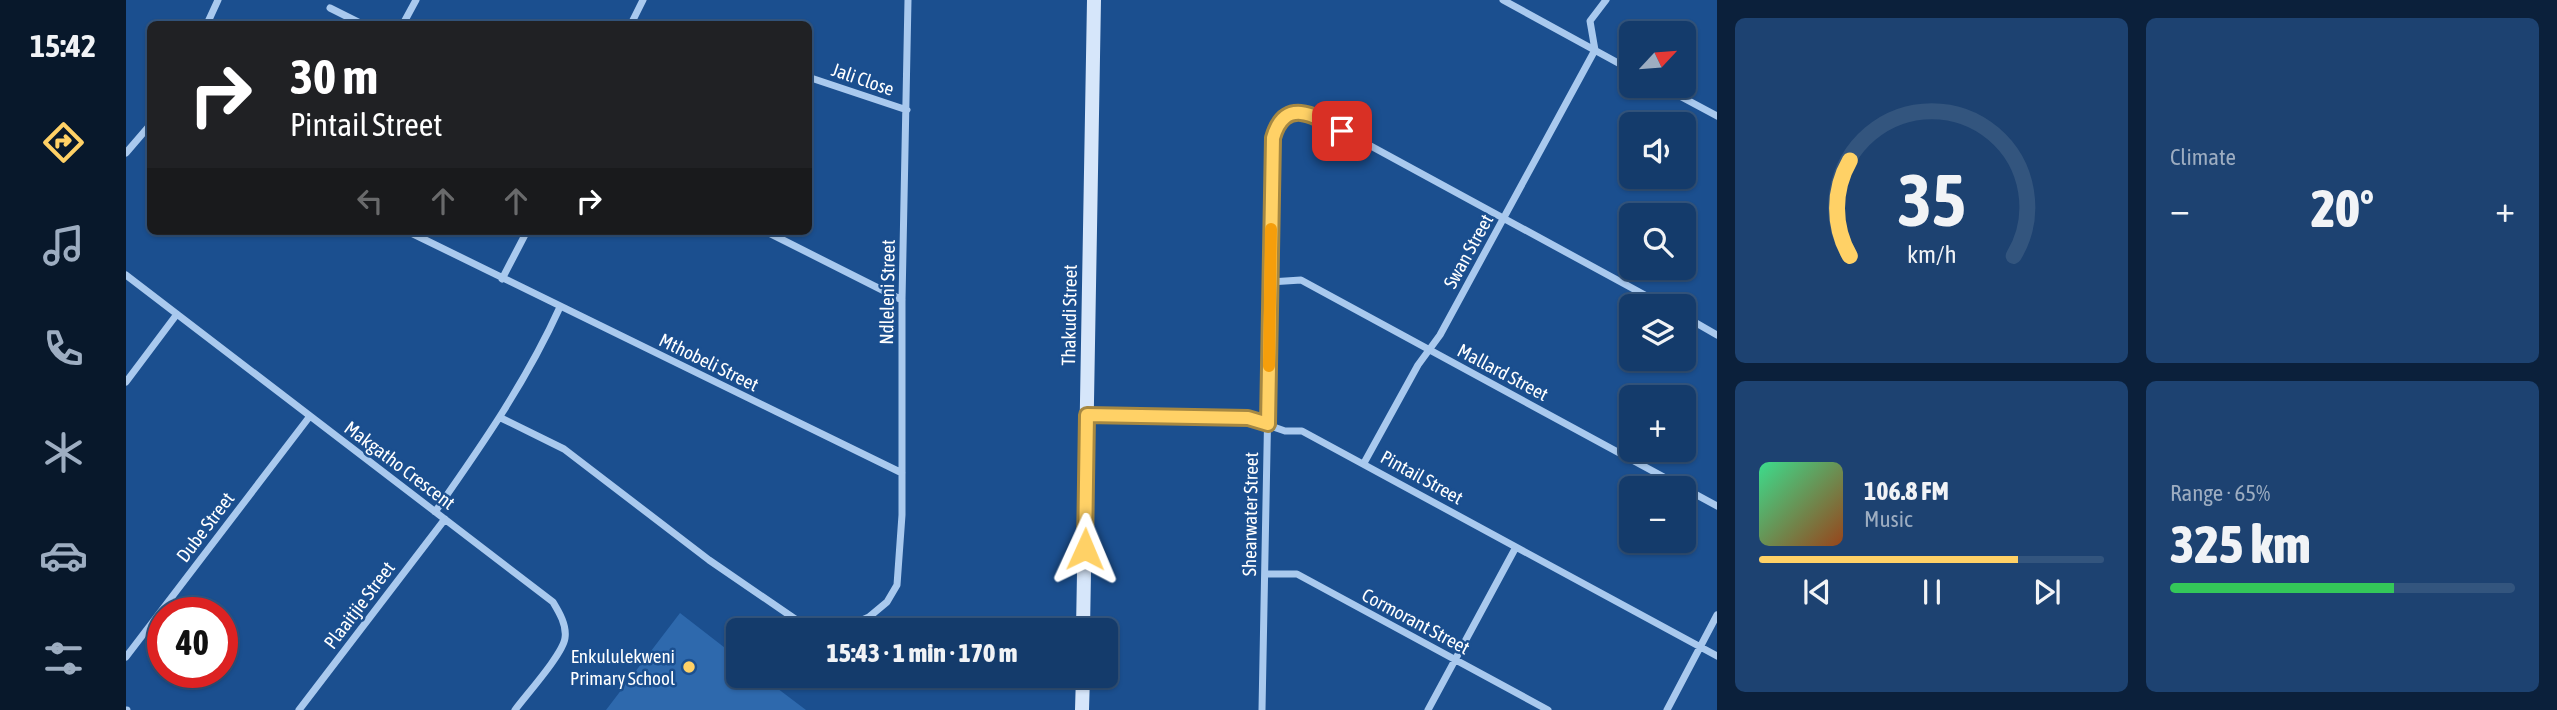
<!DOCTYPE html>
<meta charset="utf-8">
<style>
body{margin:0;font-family:"Asap Condensed",sans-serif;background:#1d4271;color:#f1f3f6;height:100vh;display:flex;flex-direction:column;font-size:26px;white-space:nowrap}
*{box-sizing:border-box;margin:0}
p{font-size:23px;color:#9dadc1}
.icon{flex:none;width:38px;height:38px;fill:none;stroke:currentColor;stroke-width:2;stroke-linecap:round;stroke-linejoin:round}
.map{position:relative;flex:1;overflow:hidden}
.sheet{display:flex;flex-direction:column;gap:18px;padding:18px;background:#0b203b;width:840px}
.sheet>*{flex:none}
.top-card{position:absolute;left:21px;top:21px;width:665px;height:214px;border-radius:10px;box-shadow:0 2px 5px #0004,0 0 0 2px #33557e;background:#202124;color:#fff;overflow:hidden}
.needle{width:46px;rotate:64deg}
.tools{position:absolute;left:1493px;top:21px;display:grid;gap:14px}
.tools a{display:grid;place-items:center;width:77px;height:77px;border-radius:10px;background:#143b6b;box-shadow:0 2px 5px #0004,0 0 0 2px #33557e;font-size:35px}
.speed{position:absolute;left:21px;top:597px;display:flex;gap:14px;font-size:35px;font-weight:700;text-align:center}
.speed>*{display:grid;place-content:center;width:91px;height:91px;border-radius:50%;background:#143b6b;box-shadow:0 2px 5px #0004,0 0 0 2px #33557e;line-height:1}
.speed .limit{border:10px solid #d22;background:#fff;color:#111}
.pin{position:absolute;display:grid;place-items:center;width:60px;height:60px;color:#fff;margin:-30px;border-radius:14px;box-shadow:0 4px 10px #0006}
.me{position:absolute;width:77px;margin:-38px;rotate:1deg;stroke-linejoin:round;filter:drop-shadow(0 0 5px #0008)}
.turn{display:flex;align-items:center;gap:24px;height:147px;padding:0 28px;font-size:32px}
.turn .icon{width:91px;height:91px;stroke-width:2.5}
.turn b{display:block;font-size:49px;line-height:60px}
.lanes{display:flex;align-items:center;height:66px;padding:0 28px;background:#0003;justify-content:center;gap:35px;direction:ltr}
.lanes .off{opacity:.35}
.big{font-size:52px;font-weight:800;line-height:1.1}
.sheet .tile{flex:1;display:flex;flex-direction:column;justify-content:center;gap:10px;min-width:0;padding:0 24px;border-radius:10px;background:#1d4271}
.sheet .dial{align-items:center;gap:0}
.dial svg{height:182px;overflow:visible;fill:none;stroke:#33557e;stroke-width:7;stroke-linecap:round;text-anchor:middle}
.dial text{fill:#f1f3f6;stroke:none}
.song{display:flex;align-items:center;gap:21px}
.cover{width:84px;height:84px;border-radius:10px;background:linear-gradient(135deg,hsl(150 70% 55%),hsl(20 70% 35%))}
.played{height:7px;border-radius:4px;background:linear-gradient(90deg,#ffd166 75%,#33557e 75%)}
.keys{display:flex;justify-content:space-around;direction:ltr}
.heat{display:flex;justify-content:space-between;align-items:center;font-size:38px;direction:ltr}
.charge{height:10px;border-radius:5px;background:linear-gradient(90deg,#34c759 65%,#33557e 0)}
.sheet .tiles{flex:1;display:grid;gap:18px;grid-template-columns:repeat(2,1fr)}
.trip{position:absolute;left:600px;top:618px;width:392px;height:70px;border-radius:10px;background:#143b6b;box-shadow:0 2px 5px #0004,0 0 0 2px #33557e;font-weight:800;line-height:70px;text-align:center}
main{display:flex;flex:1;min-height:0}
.tabs{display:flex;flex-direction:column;width:126px;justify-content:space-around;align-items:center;background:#08182b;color:#9dadc1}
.tabs .icon{width:49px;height:49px}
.tabs .selected{color:#ffd166}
.tabs b{font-size:32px;color:#f1f3f6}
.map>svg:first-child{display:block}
.green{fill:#2e69ad}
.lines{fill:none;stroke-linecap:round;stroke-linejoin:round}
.street{stroke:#a9c9ee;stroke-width:7}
.secondary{stroke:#d6e6fa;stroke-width:14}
.route-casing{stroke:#a68842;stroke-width:18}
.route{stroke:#ffd166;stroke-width:12}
.slow{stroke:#f59e0b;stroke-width:12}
.poi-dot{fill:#ffd166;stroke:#1b4f8f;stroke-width:2.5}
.labels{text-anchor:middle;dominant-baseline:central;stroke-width:5;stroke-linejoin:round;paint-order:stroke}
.street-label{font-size:19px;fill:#fff;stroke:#1b4f8f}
.poi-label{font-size:19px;fill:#fff;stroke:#1b4f8f;text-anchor:end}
</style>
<main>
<nav class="tabs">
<b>15:42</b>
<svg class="icon selected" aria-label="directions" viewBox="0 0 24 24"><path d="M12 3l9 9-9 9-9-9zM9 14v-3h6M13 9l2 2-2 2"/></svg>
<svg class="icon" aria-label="music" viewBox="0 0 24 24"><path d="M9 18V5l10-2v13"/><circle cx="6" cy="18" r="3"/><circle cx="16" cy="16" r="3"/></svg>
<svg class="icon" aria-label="phone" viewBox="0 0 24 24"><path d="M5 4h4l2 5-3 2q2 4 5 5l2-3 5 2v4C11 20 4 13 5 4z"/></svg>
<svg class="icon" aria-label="climate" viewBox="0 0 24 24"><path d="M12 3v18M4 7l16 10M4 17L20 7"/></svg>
<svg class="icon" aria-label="car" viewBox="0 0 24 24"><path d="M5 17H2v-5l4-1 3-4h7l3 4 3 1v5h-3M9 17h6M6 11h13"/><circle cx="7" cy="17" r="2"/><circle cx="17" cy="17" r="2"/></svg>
<svg class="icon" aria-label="filters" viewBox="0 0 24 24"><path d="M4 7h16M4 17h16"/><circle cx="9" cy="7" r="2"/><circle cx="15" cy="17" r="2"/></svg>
</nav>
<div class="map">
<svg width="1591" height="710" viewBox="0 0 1591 710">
<rect width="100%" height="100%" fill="#1b4f8f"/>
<!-- green -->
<path class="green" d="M554,613L612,658V676H635L680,710H480Z"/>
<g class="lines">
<!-- street -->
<path class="street" d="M1377,0L1505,70
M204,8L236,24
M81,24L92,0
M277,24L290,0
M505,24L517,0
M682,77L781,110
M1535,86L1591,116
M0,153L24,125
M281,231L776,473
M639,231L776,300
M0,275L427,602C433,612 441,625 439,638C437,654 400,695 389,710
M376,279L401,231
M1144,282L1175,280L1591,506
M1558,316L1591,335
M0,382L51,314
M961,415L1122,418L1159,431H1176L1591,656
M375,418L438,449L583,560L672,621L708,629L725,625L743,617L761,602L771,585L776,515V300L782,0
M1238,463L1292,365L1314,335L1469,50L1464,21L1480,0
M309,512C356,445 400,382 434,307
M1139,574H1171L1422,710
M0,657L184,416
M0,710H1
M173,710L319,519
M1136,710L1147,138C1152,119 1166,109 1186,114L1539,306
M1302,710L1390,547
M1541,710L1591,615"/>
<!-- secondary -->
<path class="secondary" d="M957,630L968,0
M956,710L957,676"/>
</g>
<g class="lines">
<defs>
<path id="route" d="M959,549L961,415L1122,418L1142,424L1147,138C1159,96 1190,116 1216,131"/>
</defs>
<!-- route casing -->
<use href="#route" class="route-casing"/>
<!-- route -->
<use href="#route" class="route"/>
<!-- slow -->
<path class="slow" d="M1143,366L1145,229"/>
</g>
<!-- markers -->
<circle class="poi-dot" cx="563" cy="667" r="7"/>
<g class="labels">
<!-- street labels -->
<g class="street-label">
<text transform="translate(737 79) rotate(19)">Jali Close</text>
<text transform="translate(1342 251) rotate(-61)">Swan Street</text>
<text transform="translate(761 292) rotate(-89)">Ndleleni Street</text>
<text transform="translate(943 315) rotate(-89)">Thakudi Street</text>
<text transform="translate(583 362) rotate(26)">Mthobeli Street</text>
<text transform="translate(1377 372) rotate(28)">Mallard Street</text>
<text transform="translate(274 465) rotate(37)">Makgatho Crescent</text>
<text transform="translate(1296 477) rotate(29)">Pintail Street</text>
<text transform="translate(1124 514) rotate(-89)">Shearwater Street</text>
<text transform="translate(79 527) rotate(-53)">Dube Street</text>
<text transform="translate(233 605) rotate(-53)">Plaaitjie Street</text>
<text transform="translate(1290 621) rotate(28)">Cormorant Street</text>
</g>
<!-- poi labels -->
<g class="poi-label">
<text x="549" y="656">Enkululekweni<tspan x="549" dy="22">Primary School</tspan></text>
</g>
</g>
</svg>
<div class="tools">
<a><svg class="needle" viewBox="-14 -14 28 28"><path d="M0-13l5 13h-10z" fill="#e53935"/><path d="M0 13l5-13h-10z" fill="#9dadc1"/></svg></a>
<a><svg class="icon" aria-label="sound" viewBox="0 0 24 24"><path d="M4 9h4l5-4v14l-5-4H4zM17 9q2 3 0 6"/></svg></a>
<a><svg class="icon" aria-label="search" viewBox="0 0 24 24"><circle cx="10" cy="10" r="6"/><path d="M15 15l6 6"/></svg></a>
<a><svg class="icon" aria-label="layers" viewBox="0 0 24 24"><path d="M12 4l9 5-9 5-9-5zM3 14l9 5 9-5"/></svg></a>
<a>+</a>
<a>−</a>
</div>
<div class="speed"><div class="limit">40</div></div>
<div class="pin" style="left:1216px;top:131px;background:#d93025"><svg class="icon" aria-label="arrive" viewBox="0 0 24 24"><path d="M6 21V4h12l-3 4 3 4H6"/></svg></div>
<svg class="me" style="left:959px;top:549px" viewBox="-20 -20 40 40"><path d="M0-17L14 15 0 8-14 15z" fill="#ffd166" stroke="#fff" stroke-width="4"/></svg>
<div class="trip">15:43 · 1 min · 170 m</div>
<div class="top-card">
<div class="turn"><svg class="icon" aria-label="right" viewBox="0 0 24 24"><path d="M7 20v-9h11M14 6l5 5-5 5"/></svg><div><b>30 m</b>Pintail Street</div></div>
<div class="lanes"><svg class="icon off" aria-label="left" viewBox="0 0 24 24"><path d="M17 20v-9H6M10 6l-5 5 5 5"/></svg><svg class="icon off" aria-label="ahead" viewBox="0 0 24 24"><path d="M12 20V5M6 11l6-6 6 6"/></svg><svg class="icon off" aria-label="ahead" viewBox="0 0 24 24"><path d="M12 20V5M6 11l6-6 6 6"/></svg><svg class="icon" aria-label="right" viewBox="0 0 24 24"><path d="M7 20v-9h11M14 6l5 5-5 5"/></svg></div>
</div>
</div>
<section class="sheet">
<div class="tiles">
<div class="tile dial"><svg viewBox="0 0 100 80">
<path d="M14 69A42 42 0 1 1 86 69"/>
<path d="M14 69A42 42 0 0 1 14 27" stroke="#ffd166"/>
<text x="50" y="56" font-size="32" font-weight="700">35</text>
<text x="50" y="72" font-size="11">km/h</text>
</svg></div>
<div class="tile"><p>Climate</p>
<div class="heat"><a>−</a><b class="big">20°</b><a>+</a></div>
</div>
<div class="tile">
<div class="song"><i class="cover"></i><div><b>106.8 FM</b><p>Music</p></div></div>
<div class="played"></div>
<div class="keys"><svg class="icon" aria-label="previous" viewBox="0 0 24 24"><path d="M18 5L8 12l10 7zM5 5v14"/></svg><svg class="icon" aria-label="pause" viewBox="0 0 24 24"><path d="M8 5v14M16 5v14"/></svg><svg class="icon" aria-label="next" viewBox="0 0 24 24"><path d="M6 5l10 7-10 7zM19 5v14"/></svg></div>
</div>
<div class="tile"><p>Range · 65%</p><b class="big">325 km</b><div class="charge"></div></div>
</div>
</section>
</main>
